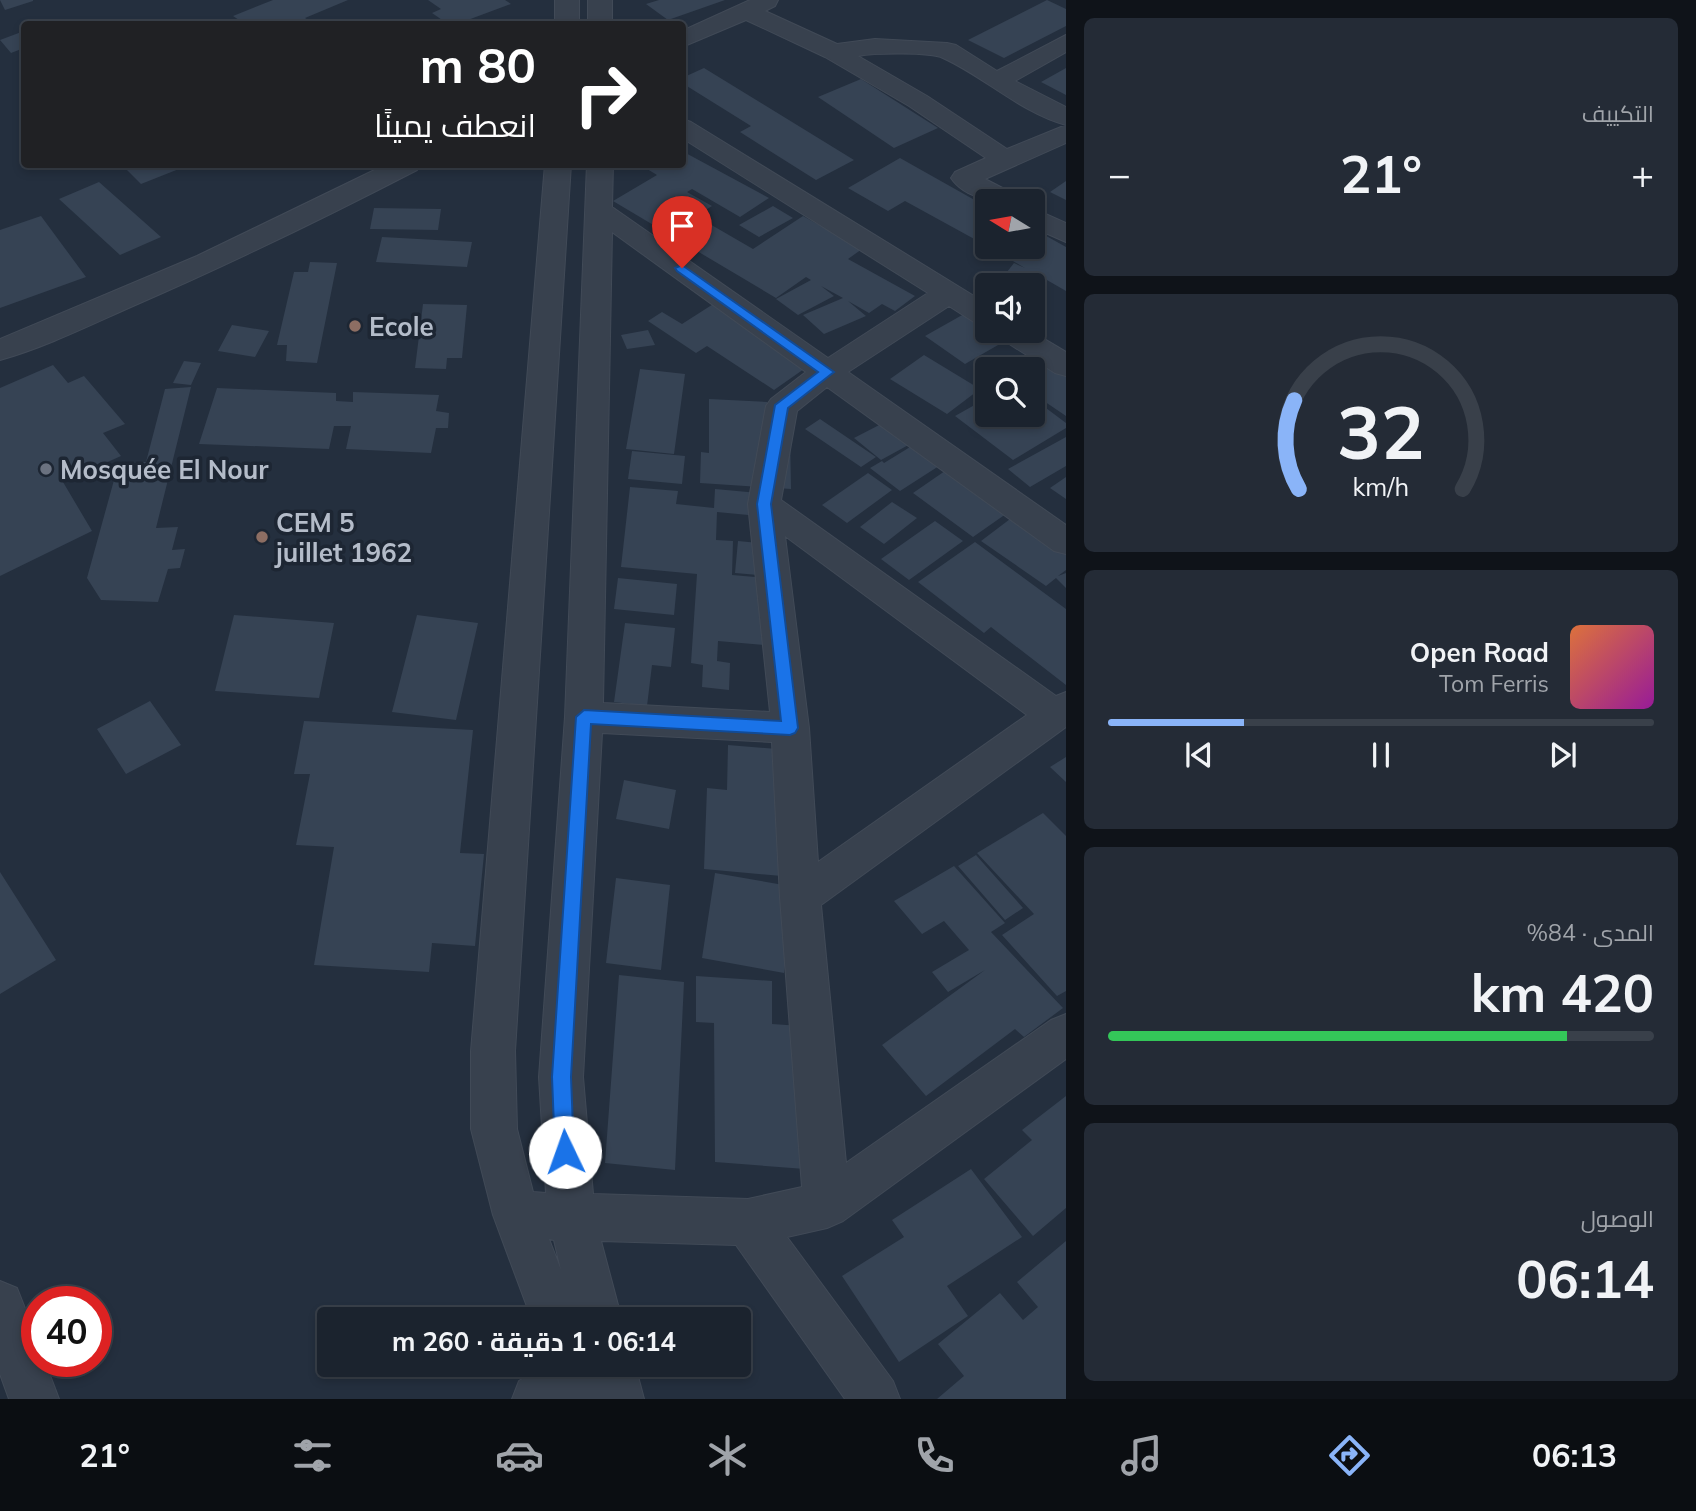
<!DOCTYPE html>
<html lang="ar">
<meta charset="utf-8">
<style>
body{margin:0;font-family:Mulish,Cairo,sans-serif;background:#242b36;color:#f1f3f6;direction:rtl;height:100vh;display:flex;flex-direction:column;font-size:26px;white-space:nowrap}
*{box-sizing:border-box;margin:0}
p{font-size:23px;color:#a0a4aa}
.icon{flex:none;width:38px;height:38px;fill:none;stroke:currentColor;stroke-width:2;stroke-linecap:round;stroke-linejoin:round}
.map{position:relative;flex:1;overflow:hidden;direction:ltr}
.side{display:flex;flex-direction:column;gap:18px;padding:18px;background:#0f1319;width:630px}
.side>*{flex:none}
.guide{position:absolute;left:21px;top:21px;width:665px;height:147px;border-radius:7px;box-shadow:0 4px 10px #0003,0 0 0 2px #39404a;direction:rtl;background:#202124;color:#fff;overflow:hidden}
.needle{width:46px;rotate:281deg}
.tools{position:absolute;left:975px;top:189px;display:grid;gap:14px}
.tools a{display:grid;place-items:center;width:70px;height:70px;border-radius:7px;background:#1b232e;box-shadow:0 4px 10px #0003,0 0 0 2px #39404a;font-size:35px}
.speed{position:absolute;left:21px;top:1286px;display:flex;gap:14px;font-size:35px;font-weight:700;text-align:center}
.speed>*{display:grid;place-content:center;width:91px;height:91px;border-radius:50%;background:#1b232e;box-shadow:0 4px 10px #0003,0 0 0 2px #39404a;line-height:1}
.speed .limit{border:10px solid #d22;background:#fff;color:#111}
.pin{position:absolute;display:grid;place-items:center;width:60px;height:60px;color:#fff;margin:-72px -30px;border-radius:50% 50% 50% 0;rotate:-45deg;box-shadow:0 0 7px #0007}
.pin .icon{rotate:45deg}
.me{position:absolute;width:77px;margin:-38px;rotate:357deg;stroke-linejoin:round;filter:drop-shadow(0 0 5px #0008)}
.turn{display:flex;align-items:center;gap:24px;height:147px;padding:0 35px;font-size:32px}
.turn .icon{width:91px;height:91px;stroke-width:2.5}
.turn b{display:block;font-size:49px;line-height:60px}
.big{font-size:52px;font-weight:700;line-height:1.1}
.side .widget{flex:1;display:flex;flex-direction:column;justify-content:center;gap:10px;min-width:0;padding:0 24px;border-radius:10px;background:#242b36}
.side .dial{align-items:center;gap:0}
.dial svg{height:182px;overflow:visible;fill:none;stroke:#39404a;stroke-width:7;stroke-linecap:round;text-anchor:middle}
.dial text{fill:#f1f3f6;stroke:none}
.song{display:flex;align-items:center;gap:21px}
.cover{width:84px;height:84px;border-radius:10px;background:linear-gradient(135deg,hsl(20 70% 55%),hsl(300 70% 35%))}
.played{height:7px;border-radius:4px;background:linear-gradient(90deg,#8ab4f8 25%,#39404a 25%)}
.keys{display:flex;justify-content:space-around;direction:ltr}
.heat{display:flex;justify-content:space-between;align-items:center;font-size:38px;direction:ltr}
.charge{height:10px;border-radius:5px;background:linear-gradient(90deg,#34c759 84%,#39404a 0)}
.trip{position:absolute;left:317px;top:1307px;width:434px;height:70px;border-radius:7px;background:#1b232e;box-shadow:0 4px 10px #0003,0 0 0 2px #39404a;font-weight:700;line-height:70px;text-align:center;direction:rtl}
.tabs{display:flex;height:112px;justify-content:space-around;align-items:center;background:#0b0e12;color:#a0a4aa}
.tabs .icon{width:49px;height:49px}
.tabs .on{color:#8ab4f8}
.tabs b{font-size:32px;color:#f1f3f6}
main{display:flex;flex:1;min-height:0}
.map>svg:first-child{display:block}
.building{fill:#364354}
.lines{fill:none;stroke-linecap:round;stroke-linejoin:round}
.minor-casing{stroke:#414a57;stroke-width:2}
.minor{fill:#38414e;fill-rule:evenodd}
.route{fill:#1a73e8;stroke:#114b97;stroke-width:2}
.education-dot{fill:#8d6e63;stroke:#1d2633;stroke-width:2.5}
.worship-dot{fill:#6b7280;stroke:#1d2633;stroke-width:2.5}
.labels{text-anchor:middle;dominant-baseline:central;stroke-width:7;stroke-linejoin:round;paint-order:stroke}
.poi-label{font-size:26px;font-weight:bold;fill:#b4bcc9;stroke:#1d2633;text-anchor:start}
</style>
<main>
<section class="side">
<div class="widget"><p>التكييف</p>
<div class="heat"><a>−</a><b class="big">21°</b><a>+</a></div>
</div>
<div class="widget dial"><svg viewBox="0 0 100 80">
<path d="M14 69A42 42 0 1 1 86 69"/>
<path d="M14 69A42 42 0 0 1 12 30" stroke="#8ab4f8"/>
<text x="50" y="56" font-size="32" font-weight="700">32</text>
<text x="50" y="72" font-size="11">km/h</text>
</svg></div>
<div class="widget">
<div class="song"><i class="cover"></i><div><b>Open Road</b><p>Tom Ferris</p></div></div>
<div class="played"></div>
<div class="keys"><svg class="icon" aria-label="previous" viewBox="0 0 24 24"><path d="M18 5L8 12l10 7zM5 5v14"/></svg><svg class="icon" aria-label="pause" viewBox="0 0 24 24"><path d="M8 5v14M16 5v14"/></svg><svg class="icon" aria-label="next" viewBox="0 0 24 24"><path d="M6 5l10 7-10 7zM19 5v14"/></svg></div>
</div>
<div class="widget"><p>المدى · 84%</p><b class="big">420 km</b><div class="charge"></div></div>
<div class="widget"><p>الوصول</p><b class="big">06:14</b></div>
</section>
<div class="map">
<svg width="1066" height="1399" viewBox="0 0 1066 1399">
<rect width="100%" height="100%" fill="#242f3e"/>
<!-- building -->
<path class="building" d="M0,0H33V1L5,10Z
M273,0H348L305,18L311,22L305,24H245L233,16Z
M428,0H505L511,4L457,24H448L432,13L441,9Z
M659,0H725L668,20L646,4Z
M1047,0L1066,9V26L1004,58L968,40Z
M24,31V48L11,53L0,40Z
M704,68L854,160L816,180L740,132L751,126L682,83V78Z
M1066,68V95L1041,82Z
M861,79L938,128L894,148L818,97Z
M682,151L769,198L740,217L692,189L687,192L712,206L696,216L753,249L803,216L862,249L848,259L915,296L895,311L882,304L869,313L848,301L866,316L824,334L803,315L843,298L821,286L834,296L798,315L776,299L811,280L806,277L776,298L613,201L657,175L639,164H682Z
M900,158L987,207V246L905,201L888,211L848,188Z
M121,164H189V165L141,184Z
M1066,181V200L1050,192Z
M99,182L161,237L120,255L59,199Z
M773,206L793,218L759,237L739,225Z
M374,208L441,209L438,230L370,229Z
M41,216L86,277L0,308V230Z
M1032,228L1066,247V291L1033,272L1023,285L1003,277L1014,263L1025,268L989,247H1032Z
M382,237L472,242L467,267L376,262Z
M310,262L337,263L317,363L286,361L287,345H277L294,272H308Z
M718,301L814,362L774,390L707,346L696,353L648,321L662,312L682,324Z
M423,304L467,305L462,358H447L446,369L415,368Z
M964,314L1005,341L965,364L925,336Z
M232,325L269,331L255,357L218,351Z
M648,330L655,345L627,349L621,335Z
M924,355L980,389L947,414L890,379Z
M1053,355L1066,363V416L1032,393V369H1029Z
M184,361L201,363L191,385L173,383Z
M53,365L68,383L84,376L125,424L103,433L121,456L63,482L92,531L0,576V388Z
M640,369L685,374L674,454L626,449Z
M191,387L156,528L178,527L172,550L185,549L180,568L168,569L158,602L101,600L87,578L119,462H146L165,389Z
M217,388L336,393V401L353,402V392L439,395L436,411L449,413L448,428H436L431,453L346,449L351,426H334L329,449L199,444Z
M1032,395L1037,398L1034,399L1066,423V428L1013,460L955,416L987,398V415H1032Z
M709,399L767,402V432L790,433L791,489L700,483L701,452L709,453Z
M820,419L876,457L861,467L805,429Z
M885,422L912,443L881,460L854,438Z
M1066,437V466L1030,487L1008,469Z
M915,444L942,464L900,491L870,468L882,461L884,463Z
M632,451L685,456L682,484L628,479Z
M958,462L1013,509L973,537L913,493Z
M868,473L892,490L847,523L822,505Z
M1066,477V499L1050,488Z
M630,487L678,491L676,504L714,508L715,489L771,494L770,517L717,512L716,540L733,541L732,575L788,580L786,647L718,641L717,661L730,663L729,690L702,687L703,665L691,663L697,574L621,567Z
M892,502L917,518L884,544L860,527Z
M1022,510L1066,539V570L1058,576L1066,573V588L1056,578L1046,586L981,541Z
M935,521L963,541L909,580L881,559Z
M738,541L781,545L780,577L735,573Z
M975,542L1066,609V685L991,627L984,633L918,582Z
M618,578L677,584L674,615L614,609Z
M234,615L334,623L319,698L215,691Z
M417,615L478,623L456,720L392,712Z
M625,623L675,628L671,667L652,665L647,706L614,702Z
M150,701L181,745L126,774L97,729Z
M304,721L473,730L460,853L484,854L475,946L432,943L429,972L314,965L334,847L296,845L310,774H294Z
M728,745L777,749L793,877L704,869L707,788L727,790Z
M1066,757V782L1050,767Z
M624,780L676,790L669,829L616,819Z
M1043,813L1066,836V991L1057,996L1002,935L1034,914L977,853Z
M976,855L1023,908L1005,920L958,866Z
M954,866L1005,923L991,932L1063,1008L1024,1037L1015,1029L926,1096L882,1045L985,970L948,992L932,972L969,950L944,921L922,934L894,901Z
M0,872L56,960L0,994Z
M715,873L795,887L784,973L702,958Z
M616,878L670,885L661,970L606,963Z
M619,975L684,982L675,1170L605,1163Z
M696,976L772,981V1024L830,1028L805,1169L715,1162L714,1023L696,1022Z
M1066,1096V1208L1033,1236L984,1179L1032,1140L1022,1130Z
M971,1169L1022,1237L947,1286L968,1316L899,1362L842,1276L904,1237L892,1220Z
M1066,1241V1399H937L964,1376L938,1344L1000,1293L1023,1320L1038,1307L1017,1282Z"/>
<g class="lines">
<defs>
<path id="minor" d="M555,0H579V24H555Z
M588,0H612V24H588Z
M750,0H778L775,6L765,11L837,44L875,39L947,43L956,45L997,71L1066,35V52L1015,81L1066,107V125C1021,113 985,77 943,58C929,52 875,53 858,56L927,96L1007,149L1066,125V143L985,179L1016,195L1020,201C996,202 966,200 951,178L955,172L986,158L909,106L825,57L746,20L682,47V31Z
M682,119L691,122L987,304V326L977,324L949,306L848,372L1066,525V554L1054,551L827,387L797,411L781,500L1056,696L1066,692V727L821,905L846,1163L1051,1020L1066,1014V1059L843,1221L827,1228L787,1237L893,1381L900,1399H845L736,1245L601,1241L622,1320H532L493,1215L471,1129V1051L545,164H571L515,1051L517,1129L533,1192L546,1193L539,1077L565,717L587,164H613L612,207L828,358L928,293L682,138ZM612,232L806,372L771,399L766,406L748,504L770,712L603,703ZM785,536L1027,715L818,862L809,728ZM602,733L772,742L780,897L802,1187L748,1199L593,1194L583,1077ZM549,1239L554,1240L561,1270Z
M387,164H421L417,170C324,218 230,264 133,306C90,325 46,347 0,360V339L197,256Z
M1032,208L1066,223V242L1032,227Z
M995,331H1031L1066,352V376L1055,373L1000,338Z
M0,1281L17,1288L37,1339V1362H45L59,1399H9L0,1374Z
M544,1365H635L644,1399H512L519,1381Z"/>
</defs>
<!-- minor casing -->
<use href="#minor" class="minor-casing"/>
<!-- minor -->
<use href="#minor" class="minor"/>
</g>
<!-- route -->
<path class="route" d="M682,265L834,372L788,408L771,504L798,728L795,733L790,735L591,724L571,1077L574,1152L572,1159L565,1162L558,1159L555,1152L552,1077L576,717L584,710L781,721L757,504L775,405L818,372L677,271L675,268Z"/>
<!-- markers -->
<g class="education-dot">
<circle cx="355" cy="326" r="7"/>
<circle cx="262" cy="537" r="7"/>
</g>
<circle class="worship-dot" cx="46" cy="469" r="7"/>
<g class="labels">
<!-- poi labels -->
<g class="poi-label">
<text x="369" y="326">Ecole</text>
<text x="60" y="469">Mosquée El Nour</text>
<text x="276" y="522">CEM 5<tspan x="276" dy="30">juillet 1962</tspan></text>
</g>
</g>
</svg>
<div class="tools">
<a><svg class="needle" viewBox="-14 -14 28 28"><path d="M0-13l5 13h-10z" fill="#e53935"/><path d="M0 13l5-13h-10z" fill="#a0a4aa"/></svg></a>
<a><svg class="icon" aria-label="sound" viewBox="0 0 24 24"><path d="M4 9h4l5-4v14l-5-4H4zM17 9q2 3 0 6"/></svg></a>
<a><svg class="icon" aria-label="search" viewBox="0 0 24 24"><circle cx="10" cy="10" r="6"/><path d="M15 15l6 6"/></svg></a>
</div>
<div class="speed"><div class="limit">40</div></div>
<div class="pin" style="left:682px;top:268px;background:#d93025"><svg class="icon" aria-label="arrive" viewBox="0 0 24 24"><path d="M6 21V4h12l-3 4 3 4H6"/></svg></div>
<svg class="me" style="left:565px;top:1152px" viewBox="-20 -20 40 40"><circle r="19" fill="#fff"/><path d="M0-13L10 11 0 6-10 11z" fill="#1a73e8"/></svg>
<div class="trip">06:14 · 1 دقيقة · 260 m</div>
<div class="guide">
<div class="turn"><svg class="icon" aria-label="right" viewBox="0 0 24 24"><path d="M7 20v-9h11M14 6l5 5-5 5"/></svg><div><b>80 m</b>انعطف يمينًا</div></div>
</div>
</div>
</main>
<nav class="tabs">
<b>06:13</b>
<svg class="icon on" aria-label="directions" viewBox="0 0 24 24"><path d="M12 3l9 9-9 9-9-9zM9 14v-3h6M13 9l2 2-2 2"/></svg>
<svg class="icon" aria-label="music" viewBox="0 0 24 24"><path d="M9 18V5l10-2v13"/><circle cx="6" cy="18" r="3"/><circle cx="16" cy="16" r="3"/></svg>
<svg class="icon" aria-label="phone" viewBox="0 0 24 24"><path d="M5 4h4l2 5-3 2q2 4 5 5l2-3 5 2v4C11 20 4 13 5 4z"/></svg>
<svg class="icon" aria-label="climate" viewBox="0 0 24 24"><path d="M12 3v18M4 7l16 10M4 17L20 7"/></svg>
<svg class="icon" aria-label="car" viewBox="0 0 24 24"><path d="M5 17H2v-5l4-1 3-4h7l3 4 3 1v5h-3M9 17h6M6 11h13"/><circle cx="7" cy="17" r="2"/><circle cx="17" cy="17" r="2"/></svg>
<svg class="icon" aria-label="filters" viewBox="0 0 24 24"><path d="M4 7h16M4 17h16"/><circle cx="9" cy="7" r="2"/><circle cx="15" cy="17" r="2"/></svg>
<b>21°</b>
</nav>
